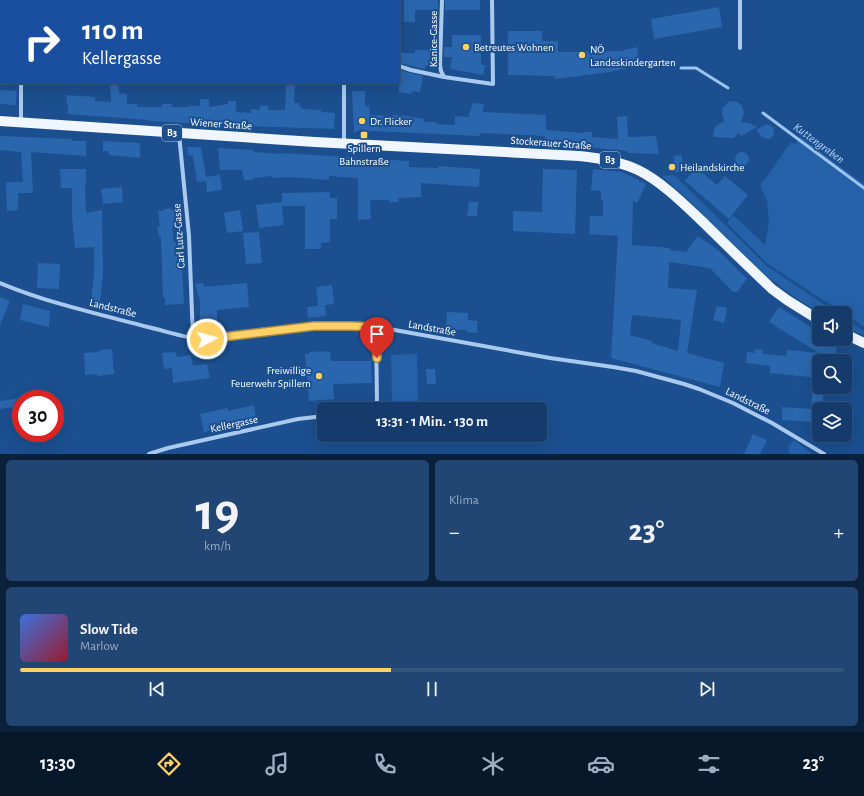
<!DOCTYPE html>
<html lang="de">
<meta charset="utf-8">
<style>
body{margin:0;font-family:"Alegreya Sans",sans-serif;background:#214673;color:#f1f3f6;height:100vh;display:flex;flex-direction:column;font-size:15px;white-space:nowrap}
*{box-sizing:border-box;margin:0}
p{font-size:13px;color:#9dadc1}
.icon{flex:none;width:22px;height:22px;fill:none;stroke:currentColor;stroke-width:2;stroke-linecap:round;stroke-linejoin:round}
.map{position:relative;height:454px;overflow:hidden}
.details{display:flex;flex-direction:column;gap:6px;padding:6px;background:#0b203b;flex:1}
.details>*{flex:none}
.banner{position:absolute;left:0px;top:0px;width:400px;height:84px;box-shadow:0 4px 16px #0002,0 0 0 1px #33557e;background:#1a4fa0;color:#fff;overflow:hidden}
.tools{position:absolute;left:812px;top:306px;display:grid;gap:8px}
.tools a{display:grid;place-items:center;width:40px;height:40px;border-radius:6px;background:#143b6b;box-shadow:0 4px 16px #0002,0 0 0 1px #33557e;font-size:20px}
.speed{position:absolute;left:12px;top:390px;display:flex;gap:8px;font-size:20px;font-weight:700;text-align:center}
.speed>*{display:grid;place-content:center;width:52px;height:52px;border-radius:50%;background:#143b6b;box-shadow:0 4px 16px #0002,0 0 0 1px #33557e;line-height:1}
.speed .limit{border:6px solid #d22;background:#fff;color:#111}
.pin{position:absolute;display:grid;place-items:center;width:34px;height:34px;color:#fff;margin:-41px -17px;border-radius:50% 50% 50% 0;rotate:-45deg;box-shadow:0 0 4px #0007}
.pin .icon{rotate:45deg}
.me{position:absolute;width:44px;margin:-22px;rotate:84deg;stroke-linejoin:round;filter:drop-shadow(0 0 3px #0008)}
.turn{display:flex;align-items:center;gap:14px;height:84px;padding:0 16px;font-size:18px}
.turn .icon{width:52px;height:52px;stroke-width:2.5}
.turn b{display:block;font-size:28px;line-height:34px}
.big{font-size:30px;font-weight:700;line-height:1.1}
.details .widget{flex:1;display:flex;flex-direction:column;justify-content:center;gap:6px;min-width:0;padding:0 14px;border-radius:6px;background:#214673}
.details .dial{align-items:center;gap:0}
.dial b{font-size:52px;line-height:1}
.song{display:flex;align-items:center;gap:12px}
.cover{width:48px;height:48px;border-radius:6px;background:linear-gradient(135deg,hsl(220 70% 55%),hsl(350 70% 35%))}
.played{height:4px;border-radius:2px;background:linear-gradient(90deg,#ffd166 45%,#33557e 45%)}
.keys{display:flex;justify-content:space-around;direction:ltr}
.heat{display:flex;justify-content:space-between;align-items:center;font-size:22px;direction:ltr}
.details .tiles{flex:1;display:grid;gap:6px;grid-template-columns:1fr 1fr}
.widget:last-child{grid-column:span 2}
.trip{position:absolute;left:317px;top:402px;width:230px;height:40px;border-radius:6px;background:#143b6b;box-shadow:0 4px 16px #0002,0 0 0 1px #33557e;font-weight:700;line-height:40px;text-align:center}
.dock{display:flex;height:64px;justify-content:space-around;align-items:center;background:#08182b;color:#9dadc1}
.dock .icon{width:28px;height:28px}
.dock .selected{color:#ffd166}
.dock b{font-size:18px;color:#f1f3f6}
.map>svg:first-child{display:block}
.green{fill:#2461a8}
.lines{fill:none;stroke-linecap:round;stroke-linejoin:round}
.stream{stroke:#9cc4f0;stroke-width:3}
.building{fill:#2a66ad;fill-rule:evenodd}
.street{stroke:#a9c9ee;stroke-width:4}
.primary{stroke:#f0f6ff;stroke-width:10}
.route-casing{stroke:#a68842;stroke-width:10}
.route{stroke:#ffd166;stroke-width:7}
.poi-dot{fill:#ffd166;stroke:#1b4f8f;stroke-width:1.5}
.labels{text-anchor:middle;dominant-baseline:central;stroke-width:4;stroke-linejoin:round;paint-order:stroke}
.shield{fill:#1b4f8f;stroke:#bbcadd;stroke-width:1}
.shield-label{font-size:10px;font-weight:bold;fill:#fff}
.street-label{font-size:11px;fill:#fff;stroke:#1b4f8f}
.poi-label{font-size:11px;fill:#fff;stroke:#1b4f8f;text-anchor:start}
.water-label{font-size:12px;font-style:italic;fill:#b5d3f5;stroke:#1b4f8f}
</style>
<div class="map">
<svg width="864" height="454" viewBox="0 0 864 454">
<rect width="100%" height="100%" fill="#1b4f8f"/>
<!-- green -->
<path class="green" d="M800,137L864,184V327L845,314V313H843L768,264L727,223L733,215L765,245L769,221L767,201L760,186L791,142L795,144Z
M674,175L768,267L837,313H821L796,298L764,274L682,194L662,176Z
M845,318L864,331V335L856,333L845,327Z
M417,354L418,405L392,406L391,355Z
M794,440L812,454H790L788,447Z"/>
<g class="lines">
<!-- stream -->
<path class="stream" d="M681,68H696L728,88
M763,113L864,188"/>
</g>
<!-- building -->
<path class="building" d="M404,0H438V10H415V22H404Z
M445,0H480V10H445Z
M719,7L722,27L654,39L651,19Z
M508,31H542V41H558V52L623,51V50L637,47L639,65L610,72L555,79V76L508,75Z
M452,35H481V65H485L483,75L450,69L452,57H444V47H452Z
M431,46L437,47V57L433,58V66H425V69L399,63V51L404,53H415V50H431Z
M399,70L423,76L420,92L412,91L411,94L399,92Z
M110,83H118L119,93L127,94V104H137V107H162V104H172L171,107H188L189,106H200V99H209V107L228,104V101H236V112L251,113V109L260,110V106H268V110H285L286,83H295L294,103H299V106H301V109L321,110V112L335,113L334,129L250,126L149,121V120L68,114V109L66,95L95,97V101L111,102Z
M0,90L17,91L16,105L0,104Z
M352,91H365V106H369L370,115L392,116V115L408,116L424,119V122H436V124L455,125V116L468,117L473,103L484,104L483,112L546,115V130L583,133V132H592V137L618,139L617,117L627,116L628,137L656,136L659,154L628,153V151L545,143V136L481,133L480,136L371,131V132H363L362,129L354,133Z
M730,101L737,102L742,106L744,113L741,122L749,123L757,127L741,136L738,133L734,138L714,137L713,134L715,127L724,121L722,112V109L727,103Z
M766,124L773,127L774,131L773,136L769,139H767L762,137L756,130Z
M0,136L72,139V141H86V156L31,152L33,193H18V210L7,211L6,182H23L21,152L0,150Z
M103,141L140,143V158L109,155V151H103Z
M187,147H201L206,177L220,175L222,190L207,192L206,181L197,182L193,156L188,155Z
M218,148L253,150V152L282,154V153L409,161V167L438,168V166L480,169L479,187L421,183V197L398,198V202H389V200H370L371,219L358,220V178L329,176V180L290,177L272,178V176L253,178V180H244L242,170H220Z
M735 159a7 7 0 1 1 14 0a7 7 0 1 1-14 0Z
M682,155L683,172H675L674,156Z
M60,169H86V185H85L86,213L102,210L103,274L100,302H91L94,273V247L75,248L72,216V188H61Z
M543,169L577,170L575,234L513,231V211L542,212Z
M593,169L622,172L646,184L637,203L633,201L632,245L670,248V250L686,252L698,236L718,250L747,279L737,292H733L710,268L669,262L668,288L697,290L687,353L724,363L720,387L611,358L618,236L589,234L590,216H603V200H601V191L591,190ZM632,315L681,320L678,351L652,343V341L630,335Z
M695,169H698L717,185L725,176L748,195L729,219L685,181Z
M122,187L123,202L103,204L101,189Z
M330,192V198H337V219H330V242L321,243V249H305V206H282L284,225L259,228L256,205L282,202V206V193Z
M469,202H478L477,216H467Z
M171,208V210H175L177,227H172L174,243H181L184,304L165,305V297L163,298L161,237H159L157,227H160L158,211H163V209Z
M240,210L243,231L227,233L224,213Z
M259,232L262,263L246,264L243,233Z
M38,263L60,264L59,289L37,288Z
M203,283L204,287L247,283L249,307L217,310V330L200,331V301L195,284Z
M332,285L334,304L318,306L316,287Z
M0,297L10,301L0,325Z
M23,304L50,311L49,327L20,320Z
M325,305L326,316L308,318L307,307Z
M717,306L727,308L724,323L713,320Z
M779,307L819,332V339H827V346L831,344L837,345L836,354L845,355L844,361H819V378L770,373V366L746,363L747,352L755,353V349L763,350V354L786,356L787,350L819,353L769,322Z
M447,312L468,313V320L477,321V333L466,332L467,330L446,329Z
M112,349L114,374L97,376V374L85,375L84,353L100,352V350Z
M326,351V352H330L331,361H371L372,383L333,384L334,399L309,401L305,354H309V352Z
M176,352L177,357L191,355L193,366L207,364L210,378L173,383L172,368L164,369L162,353Z
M426,369H435L436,384H427Z
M813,387H824L822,409H819V425H810L811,422L782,420V407L811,409Z
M21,398V406L0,409V401Z
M254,405L256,418L242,421V420L223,423L224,428L204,432L200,414L228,408V411Z
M753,434L767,440L760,454H744Z"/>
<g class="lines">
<!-- street -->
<path class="street" d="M20,0V1
M343,0V1
M442,0L440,65L441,71L444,77L493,84L492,0
M740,0V48
M399,66L411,70L444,77
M21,83V123
M344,83V143
M179,134L189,236L193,338
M0,283C48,303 98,314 148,327C166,331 190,340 208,339C232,338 256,332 280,329C317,325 352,324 389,329L550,358L613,367L636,371L684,384L699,389L733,403L772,423L824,454
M370,409L374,407L377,403L376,327
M149,454L168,448L298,419L324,416"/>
<!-- primary -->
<path class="primary" d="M0,121L315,142L579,156C599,158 619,161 638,170C661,181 685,205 704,223C726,245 749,267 772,289L787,300L819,320
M845,334L864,343"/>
</g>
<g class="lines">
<defs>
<path id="route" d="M207,339L314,326H352L376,327L377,358"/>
</defs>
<!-- route casing -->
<use href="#route" class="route-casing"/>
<!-- route -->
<use href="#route" class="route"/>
</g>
<!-- markers -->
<g class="poi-dot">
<circle cx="466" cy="47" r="4"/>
<circle cx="582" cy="55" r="4"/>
<circle cx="362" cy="121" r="4"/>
<rect x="360" y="131" width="8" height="8" rx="2"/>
<circle cx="672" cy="167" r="4"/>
<circle cx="319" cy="376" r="4"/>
</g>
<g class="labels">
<!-- shield labels -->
<g class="shield">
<rect x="162" y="125" width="20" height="16" rx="3"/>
<rect x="600" y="152" width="20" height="16" rx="3"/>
</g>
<g class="shield-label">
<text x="172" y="133">B3</text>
<text x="610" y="160">B3</text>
</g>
<!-- street labels -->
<g class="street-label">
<text transform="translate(433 39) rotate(-90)">Kanice-Gasse</text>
<text transform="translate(221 124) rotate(4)">Wiener Straße</text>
<text transform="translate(551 143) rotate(4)">Stockerauer Straße</text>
<text transform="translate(179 236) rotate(-94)">Carl Lutz-Gasse</text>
<text transform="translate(113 308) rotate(14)">Landstraße</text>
<text transform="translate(432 328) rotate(10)">Landstraße</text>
<text transform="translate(748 401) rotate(26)">Landstraße</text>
<text transform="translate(234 424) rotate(-12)">Kellergasse</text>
</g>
<!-- poi labels -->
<g class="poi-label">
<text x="474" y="47">Betreutes Wohnen</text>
<text x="590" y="49">NÖ<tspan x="590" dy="13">Landeskindergarten</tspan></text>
<text x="370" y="121">Dr. Flicker</text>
<text x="364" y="148" text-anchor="middle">Spillern<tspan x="364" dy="13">Bahnstraße</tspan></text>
<text x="680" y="167">Heilandskirche</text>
<text x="311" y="370" text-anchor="end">Freiwillige<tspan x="311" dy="13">Feuerwehr Spillern</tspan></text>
</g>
<!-- water labels -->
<g class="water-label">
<text transform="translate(819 143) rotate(36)">Kuttengraben</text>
</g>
</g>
</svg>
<div class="tools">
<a><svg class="icon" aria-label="sound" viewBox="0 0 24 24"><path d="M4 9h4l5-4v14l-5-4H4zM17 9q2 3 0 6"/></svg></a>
<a><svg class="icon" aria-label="search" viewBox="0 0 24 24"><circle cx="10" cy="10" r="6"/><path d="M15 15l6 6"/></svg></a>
<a><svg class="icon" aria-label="layers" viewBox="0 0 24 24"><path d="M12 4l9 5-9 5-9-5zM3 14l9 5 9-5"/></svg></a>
</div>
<div class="speed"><div class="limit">30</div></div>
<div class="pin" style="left:377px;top:358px;background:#d93025"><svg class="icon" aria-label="arrive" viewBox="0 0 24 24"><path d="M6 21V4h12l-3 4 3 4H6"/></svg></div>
<svg class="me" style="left:207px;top:339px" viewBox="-20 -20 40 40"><circle r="17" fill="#ffd166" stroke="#fff" stroke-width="3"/><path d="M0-11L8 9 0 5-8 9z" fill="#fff"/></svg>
<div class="trip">13:31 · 1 Min. · 130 m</div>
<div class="banner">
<div class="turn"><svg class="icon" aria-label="right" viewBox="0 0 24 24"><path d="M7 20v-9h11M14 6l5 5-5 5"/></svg><div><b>110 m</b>Kellergasse</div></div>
</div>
</div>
<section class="details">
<div class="tiles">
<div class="widget dial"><b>19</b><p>km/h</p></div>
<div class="widget"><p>Klima</p>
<div class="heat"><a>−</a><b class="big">23°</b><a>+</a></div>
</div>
<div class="widget">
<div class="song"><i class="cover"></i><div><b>Slow Tide</b><p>Marlow</p></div></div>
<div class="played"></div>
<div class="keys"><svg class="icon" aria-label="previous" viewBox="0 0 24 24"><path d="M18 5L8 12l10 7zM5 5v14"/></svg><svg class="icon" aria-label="pause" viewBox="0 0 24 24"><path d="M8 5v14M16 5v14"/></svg><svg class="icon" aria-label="next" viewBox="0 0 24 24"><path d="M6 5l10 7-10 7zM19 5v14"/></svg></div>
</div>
</div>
</section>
<nav class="dock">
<b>13:30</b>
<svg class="icon selected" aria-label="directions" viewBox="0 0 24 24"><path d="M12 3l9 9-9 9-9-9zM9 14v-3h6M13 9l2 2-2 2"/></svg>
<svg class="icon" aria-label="music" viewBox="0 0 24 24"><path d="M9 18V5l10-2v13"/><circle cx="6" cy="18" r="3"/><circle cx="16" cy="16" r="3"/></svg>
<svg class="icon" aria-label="phone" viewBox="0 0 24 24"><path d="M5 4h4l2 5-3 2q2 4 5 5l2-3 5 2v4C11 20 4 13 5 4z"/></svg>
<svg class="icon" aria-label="climate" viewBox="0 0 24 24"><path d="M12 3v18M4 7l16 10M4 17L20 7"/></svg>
<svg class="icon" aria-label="car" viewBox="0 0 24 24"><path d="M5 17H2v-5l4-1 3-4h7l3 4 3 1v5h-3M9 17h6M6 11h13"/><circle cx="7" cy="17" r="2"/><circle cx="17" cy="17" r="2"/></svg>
<svg class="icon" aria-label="filters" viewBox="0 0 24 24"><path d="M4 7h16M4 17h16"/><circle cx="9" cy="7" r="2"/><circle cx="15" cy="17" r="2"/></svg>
<b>23°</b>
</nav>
